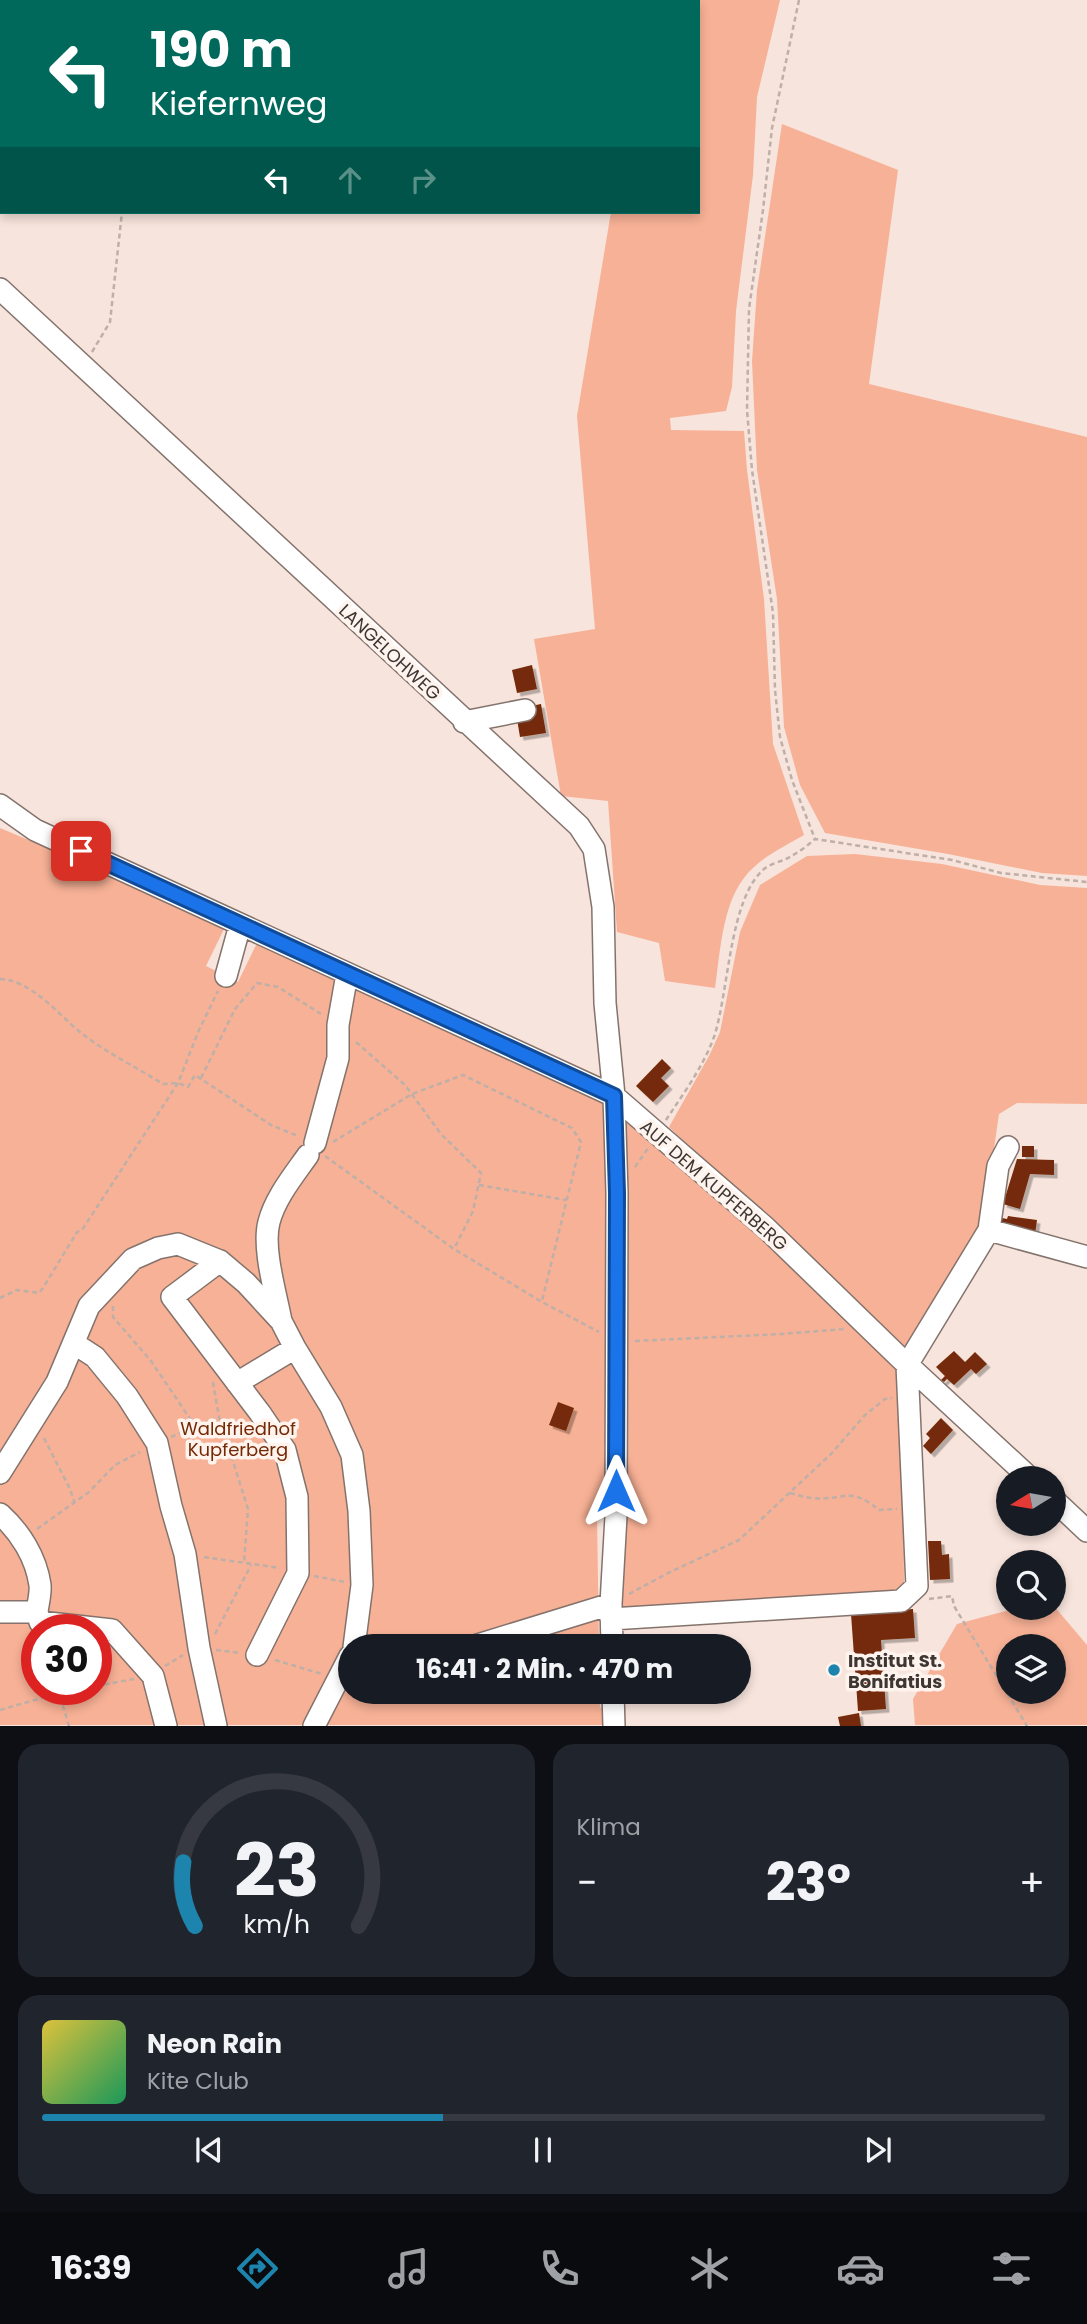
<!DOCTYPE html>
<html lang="de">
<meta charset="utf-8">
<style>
body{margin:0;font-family:Poppins,sans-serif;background:#20242c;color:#f1f3f6;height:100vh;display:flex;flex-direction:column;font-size:26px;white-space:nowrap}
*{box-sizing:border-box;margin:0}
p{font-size:23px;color:#9ea1a6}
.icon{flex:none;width:38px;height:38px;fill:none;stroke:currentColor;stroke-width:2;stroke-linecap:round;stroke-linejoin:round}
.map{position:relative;height:1726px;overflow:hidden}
.details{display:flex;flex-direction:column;gap:18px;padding:18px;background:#0d0f14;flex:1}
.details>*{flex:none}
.hud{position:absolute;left:0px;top:0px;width:700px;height:214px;box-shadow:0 4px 10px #0003;background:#00695c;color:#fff;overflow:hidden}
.needle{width:46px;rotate:259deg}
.tools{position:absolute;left:996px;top:1466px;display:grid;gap:14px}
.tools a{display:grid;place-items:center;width:70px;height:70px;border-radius:50%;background:#171b24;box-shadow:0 4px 10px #0003;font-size:35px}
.speed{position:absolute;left:21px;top:1614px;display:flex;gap:14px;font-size:35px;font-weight:700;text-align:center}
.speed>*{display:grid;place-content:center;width:91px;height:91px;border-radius:50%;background:#171b24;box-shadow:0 4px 10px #0003;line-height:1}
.speed .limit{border:10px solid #d22;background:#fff;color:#111}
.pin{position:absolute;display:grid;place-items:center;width:60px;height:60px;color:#fff;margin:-30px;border-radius:14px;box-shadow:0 4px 10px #0006}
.me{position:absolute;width:77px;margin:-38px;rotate:0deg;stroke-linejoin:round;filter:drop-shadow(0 0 5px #0008)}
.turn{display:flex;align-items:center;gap:24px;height:147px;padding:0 35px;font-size:32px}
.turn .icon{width:91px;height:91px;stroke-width:2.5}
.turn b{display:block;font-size:49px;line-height:60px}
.lanes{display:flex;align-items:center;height:66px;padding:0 35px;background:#0003;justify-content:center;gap:35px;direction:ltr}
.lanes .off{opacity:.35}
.big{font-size:52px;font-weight:700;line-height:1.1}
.details .tile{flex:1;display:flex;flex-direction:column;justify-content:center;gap:10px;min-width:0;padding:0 24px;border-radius:21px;background:#20242c}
.details .dial{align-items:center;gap:0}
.dial svg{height:182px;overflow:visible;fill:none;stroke:#363941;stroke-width:7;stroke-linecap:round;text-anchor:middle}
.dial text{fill:#f1f3f6;stroke:none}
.song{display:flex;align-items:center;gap:21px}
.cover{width:84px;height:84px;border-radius:10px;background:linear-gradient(135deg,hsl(50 70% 55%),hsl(150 70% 35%))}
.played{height:7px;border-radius:4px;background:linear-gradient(90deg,#1d84ad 40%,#363941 40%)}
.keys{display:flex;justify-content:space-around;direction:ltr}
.heat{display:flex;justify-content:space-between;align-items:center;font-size:38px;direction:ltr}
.details .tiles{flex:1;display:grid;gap:18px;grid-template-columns:1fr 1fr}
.tile:last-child{grid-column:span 2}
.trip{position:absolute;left:338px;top:1634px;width:413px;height:70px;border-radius:35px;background:#171b24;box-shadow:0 4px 10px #0003;font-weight:700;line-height:70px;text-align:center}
.menu{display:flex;height:112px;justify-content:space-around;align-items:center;background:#090b0e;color:#9ea1a6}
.menu .icon{width:49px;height:49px}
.menu .selected{color:#1d84ad}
.menu b{font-size:32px;color:#f1f3f6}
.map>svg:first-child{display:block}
.green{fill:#f7b196;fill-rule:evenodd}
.building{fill:#742b07;filter:url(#shadow)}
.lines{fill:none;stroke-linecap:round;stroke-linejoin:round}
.minor-casing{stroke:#84736c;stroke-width:24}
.path{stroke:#beafa8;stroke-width:2.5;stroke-dasharray:5 3.5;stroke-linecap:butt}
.minor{stroke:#fff;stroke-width:21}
.route-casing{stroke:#114b97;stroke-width:18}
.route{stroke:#1a73e8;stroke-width:12}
.poi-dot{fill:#1d84ad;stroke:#fff3ee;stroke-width:2.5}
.labels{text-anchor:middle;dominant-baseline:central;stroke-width:7;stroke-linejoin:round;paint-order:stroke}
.street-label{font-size:18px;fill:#3e3633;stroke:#fff3ee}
.park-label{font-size:18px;fill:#742904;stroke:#fff3ee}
.poi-label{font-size:18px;font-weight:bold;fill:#3e3633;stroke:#fff3ee;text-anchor:start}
</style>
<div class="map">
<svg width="1087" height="1726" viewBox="0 0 1087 1726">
<defs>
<filter id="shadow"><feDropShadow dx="3.5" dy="3.5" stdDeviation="0" flood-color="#0004"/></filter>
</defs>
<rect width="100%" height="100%" fill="#f7e4dc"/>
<!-- green -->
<path class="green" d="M646,0H780L757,97L753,175L736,311L732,387L726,411L670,418L671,430L744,431L747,470L764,599L773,744L804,835C787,845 768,854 754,867C722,895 721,949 715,988L665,981L659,943L617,932L608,801L561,796L534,639L595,629L577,416L611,212H698V2H646Z
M782,124L898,170L869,384L1087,437V876L1042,873L948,854L825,833L800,785L784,727L777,599L757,470L752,361L757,290Z
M0,828L347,974L626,1112L902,1372L904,1582L893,1592L620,1614L621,1513L597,1516L599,1647H350V1692H599L600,1707L606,1712V1725H0ZM225,927L257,943L238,982L206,966ZM37,1629H96V1689H37Z
M855,854L942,864L1040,885L1087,888V1104L1017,1103L999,1114L982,1231L903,1354L669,1127L709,1056L720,1032L740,932L760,885L807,856Z
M1054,1606L1087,1645V1725H915L913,1699L957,1624L1017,1608H1054ZM1008,1647H1054V1692H1008Z"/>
<!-- building -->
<path class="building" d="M532,665L537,689L517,693L512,670Z
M541,704L546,733L520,737L517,719L533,717L531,706Z
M662,1059L671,1068L661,1078L669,1086L653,1102L636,1086Z
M1022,1146H1034V1157H1022Z
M1017,1159L1054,1160V1175L1030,1174L1020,1209L1003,1204Z
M1008,1216L1037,1220L1035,1234L1000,1229L1002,1218L1007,1219Z
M954,1351L965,1362L975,1352L987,1364L976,1374L971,1369L954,1385L947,1379L944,1382L941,1380L945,1376L936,1367Z
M558,1402L574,1408L566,1431L549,1425Z
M941,1418L953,1430L931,1454L923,1446L930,1438L926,1434Z
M928,1541H941L942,1555L949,1554L950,1579L930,1580Z
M913,1609L915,1638L881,1640L886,1709L858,1711L851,1614Z
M859,1713L861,1726H840L838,1717Z"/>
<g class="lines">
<defs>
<path id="minor" d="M0,289L579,826L594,849L603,907L605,1003L614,1096L617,1193L616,1516L611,1604L612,1647
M464,722L525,710
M0,805L35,830L614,1096L766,1228L898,1356L1031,1479
M226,976L240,925
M315,1143L338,1058V1025L347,974
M989,1230L1087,1257
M220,1261L172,1297L260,1413L285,1450L297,1497L298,1573L257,1655
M281,1321C276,1294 262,1248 269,1222C275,1198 294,1175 308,1155
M75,1344L95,1357L127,1396L157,1443L171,1506L185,1554L199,1648L216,1726
M237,1383L295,1348
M0,1473L57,1382L89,1306L133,1259L158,1248L178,1244L220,1261L246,1283L281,1321L295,1348L331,1407L352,1455L359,1511L362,1585L354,1647
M1054,1500L1087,1531
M0,1514C20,1532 36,1557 40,1585C41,1593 38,1603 37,1612
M0,1612H37L40,1622L112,1630L153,1676L166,1726
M611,1619L901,1601L917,1586L907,1365L989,1230L998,1166L1008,1147
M471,1647L611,1604
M613,1692L614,1726
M314,1726L350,1656"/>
</defs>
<!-- minor casing -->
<use href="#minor" class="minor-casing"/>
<!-- path -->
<path class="path" d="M799,0L772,128L763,210L749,309L747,410L752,470L773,613L775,690L780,737L792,780L815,839
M141,2V0
M92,352L110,322L122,212
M0,979C31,980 58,1014 80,1032C105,1052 136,1067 163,1084L178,1083L188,1087L195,1075L271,1125L298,1136
M356,1042L405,1085L441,1134L481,1173L473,1211L454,1249
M201,1078L235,1009L257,983L278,987L321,1014
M666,1120C683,1094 703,1067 714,1037C729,992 729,899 764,869C769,865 778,862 784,860C796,854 805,848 815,839L952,860L1001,873L1087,882
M333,1142L412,1094L463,1075L572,1128L581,1142L542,1301
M325,1156L454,1249L542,1302L599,1332
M635,1167L649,1147
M479,1185L566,1200
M0,1298L17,1290L39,1293L43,1288L77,1232L82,1230L178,1083L199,1030L218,991
M113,1306V1317L151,1361L195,1426
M635,1341L781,1334L845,1329
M213,1382L219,1417L248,1509L244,1563
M171,1437L219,1417
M44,1438L70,1489L74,1501
M790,1493C798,1495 806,1498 813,1498C844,1501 849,1485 879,1510L897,1509
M37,1529L89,1492L115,1465L140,1452
M204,1557L280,1568
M314,1576L345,1582
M629,1594L668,1573L739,1540L831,1454L865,1415L885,1399L892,1398
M929,1599L952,1596L954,1606L1027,1726
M215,1634L251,1565
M216,1650L241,1653
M275,1660L322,1674
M165,1666L183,1655
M96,1686L134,1679
M58,1689L69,1726
M0,1710L59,1693L80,1689"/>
<!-- minor -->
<use href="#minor" class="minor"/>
</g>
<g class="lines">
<defs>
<path id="route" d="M81,851L614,1096L617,1193L616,1491"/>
</defs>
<!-- route casing -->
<use href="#route" class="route-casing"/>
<!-- route -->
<use href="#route" class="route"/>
</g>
<!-- markers -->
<circle class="poi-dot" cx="834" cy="1670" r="7"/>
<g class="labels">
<!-- street labels -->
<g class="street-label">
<text transform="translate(390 652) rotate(43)">LANGELOHWEG</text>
<text transform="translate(714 1185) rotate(41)">AUF DEM KUPFERBERG</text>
</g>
<!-- park labels -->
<g class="park-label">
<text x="238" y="1428">Waldfriedhof<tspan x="238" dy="21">Kupferberg</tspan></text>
</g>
<!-- poi labels -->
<g class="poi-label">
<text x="848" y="1660">Institut St.<tspan x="848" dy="21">Bonifatius</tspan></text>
</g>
</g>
</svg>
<div class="tools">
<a><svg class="needle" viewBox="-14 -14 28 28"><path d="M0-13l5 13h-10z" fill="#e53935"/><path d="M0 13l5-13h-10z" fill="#9ea1a6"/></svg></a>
<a><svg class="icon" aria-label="search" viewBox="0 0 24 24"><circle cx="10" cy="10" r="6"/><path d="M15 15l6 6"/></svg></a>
<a><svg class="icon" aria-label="layers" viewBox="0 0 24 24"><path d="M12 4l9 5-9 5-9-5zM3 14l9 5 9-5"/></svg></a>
</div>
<div class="speed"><div class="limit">30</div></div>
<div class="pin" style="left:81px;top:851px;background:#d93025"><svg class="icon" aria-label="arrive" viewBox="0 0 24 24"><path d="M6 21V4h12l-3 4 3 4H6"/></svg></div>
<svg class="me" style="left:616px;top:1491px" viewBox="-20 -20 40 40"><path d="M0-17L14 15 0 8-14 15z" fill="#1a73e8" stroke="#fff" stroke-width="4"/></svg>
<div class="trip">16:41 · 2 Min. · 470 m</div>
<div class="hud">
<div class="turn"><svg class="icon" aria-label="left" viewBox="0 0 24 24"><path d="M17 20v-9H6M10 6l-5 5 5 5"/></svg><div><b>190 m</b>Kiefernweg</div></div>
<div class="lanes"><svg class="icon" aria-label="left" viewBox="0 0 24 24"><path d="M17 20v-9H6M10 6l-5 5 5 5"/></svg><svg class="icon off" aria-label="ahead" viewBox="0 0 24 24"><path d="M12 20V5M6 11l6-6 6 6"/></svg><svg class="icon off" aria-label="right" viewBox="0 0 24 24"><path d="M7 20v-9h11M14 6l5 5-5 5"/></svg></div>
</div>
</div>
<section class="details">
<div class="tiles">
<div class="tile dial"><svg viewBox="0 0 100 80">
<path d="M14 69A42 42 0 1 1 86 69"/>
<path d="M14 69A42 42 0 0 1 9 41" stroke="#1d84ad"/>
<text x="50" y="56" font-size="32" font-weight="700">23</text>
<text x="50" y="72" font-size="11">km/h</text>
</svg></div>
<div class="tile"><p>Klima</p>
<div class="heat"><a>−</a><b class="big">23°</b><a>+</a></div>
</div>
<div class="tile">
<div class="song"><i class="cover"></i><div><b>Neon Rain</b><p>Kite Club</p></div></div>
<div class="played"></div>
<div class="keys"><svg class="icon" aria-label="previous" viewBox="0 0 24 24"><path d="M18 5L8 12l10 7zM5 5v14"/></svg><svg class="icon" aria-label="pause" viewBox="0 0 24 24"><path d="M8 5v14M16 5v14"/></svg><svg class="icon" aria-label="next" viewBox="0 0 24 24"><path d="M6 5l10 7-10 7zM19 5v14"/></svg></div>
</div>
</div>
</section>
<nav class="menu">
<b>16:39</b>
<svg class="icon selected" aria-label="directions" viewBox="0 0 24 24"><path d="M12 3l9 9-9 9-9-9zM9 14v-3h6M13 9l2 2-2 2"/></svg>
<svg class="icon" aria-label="music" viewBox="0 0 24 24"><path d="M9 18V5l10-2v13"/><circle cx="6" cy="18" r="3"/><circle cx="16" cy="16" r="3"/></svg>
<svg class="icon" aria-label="phone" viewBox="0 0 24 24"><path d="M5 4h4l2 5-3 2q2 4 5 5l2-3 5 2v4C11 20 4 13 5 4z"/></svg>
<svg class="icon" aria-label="climate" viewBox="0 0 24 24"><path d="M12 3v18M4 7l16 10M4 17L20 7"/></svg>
<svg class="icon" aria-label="car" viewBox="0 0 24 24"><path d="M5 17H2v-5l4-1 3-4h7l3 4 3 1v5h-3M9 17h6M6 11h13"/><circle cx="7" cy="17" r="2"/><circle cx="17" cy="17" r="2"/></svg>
<svg class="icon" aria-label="filters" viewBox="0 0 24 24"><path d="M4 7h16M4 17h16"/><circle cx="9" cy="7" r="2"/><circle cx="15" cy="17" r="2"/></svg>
</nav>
